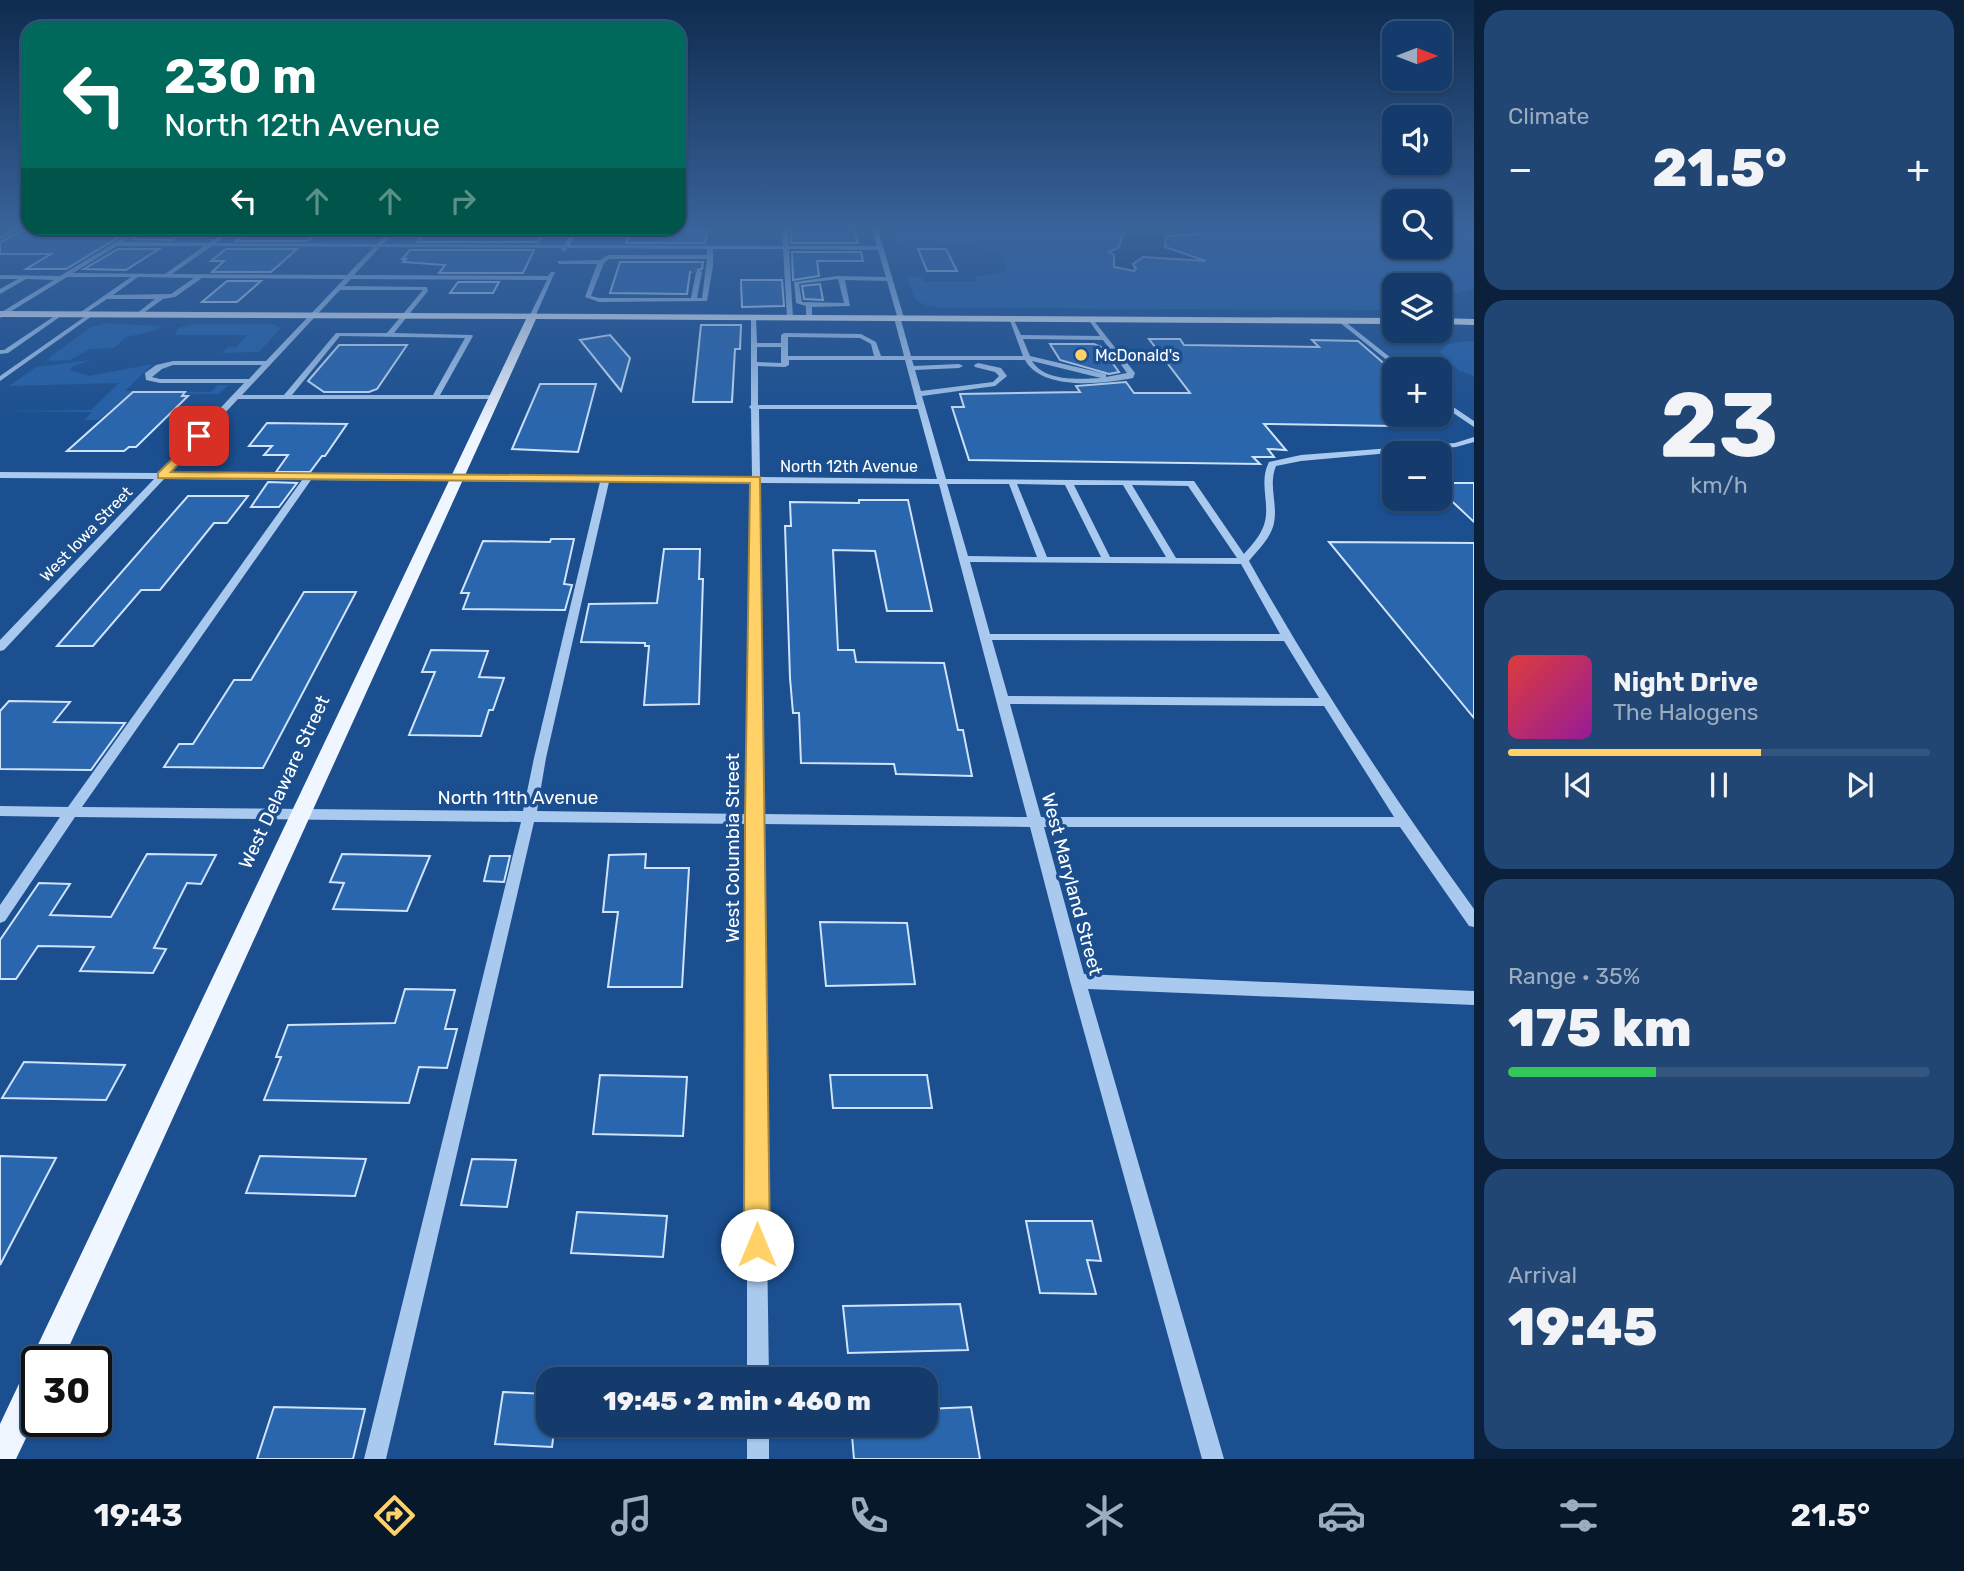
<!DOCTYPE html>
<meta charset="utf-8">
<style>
body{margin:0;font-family:Rubik,sans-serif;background:#214673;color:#f1f3f6;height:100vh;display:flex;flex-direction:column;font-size:26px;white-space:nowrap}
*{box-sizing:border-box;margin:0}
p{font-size:23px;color:#9dadc1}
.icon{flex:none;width:38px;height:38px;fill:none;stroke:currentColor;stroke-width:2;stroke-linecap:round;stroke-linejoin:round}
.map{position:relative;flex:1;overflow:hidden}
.sheet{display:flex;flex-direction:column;gap:10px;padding:10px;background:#0b203b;width:490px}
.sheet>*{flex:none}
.top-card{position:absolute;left:21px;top:21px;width:665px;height:214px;border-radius:21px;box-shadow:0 2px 5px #0004,0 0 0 2px #33557e;background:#00695c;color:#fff;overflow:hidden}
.needle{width:46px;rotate:90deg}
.controls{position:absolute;left:1382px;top:21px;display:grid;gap:14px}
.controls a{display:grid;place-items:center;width:70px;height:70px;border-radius:14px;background:#143b6b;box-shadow:0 2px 5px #0004,0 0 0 2px #33557e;font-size:35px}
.speed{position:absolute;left:21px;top:1346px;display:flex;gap:14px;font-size:35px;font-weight:700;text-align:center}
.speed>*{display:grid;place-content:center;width:91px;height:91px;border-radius:50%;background:#143b6b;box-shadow:0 2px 5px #0004,0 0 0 2px #33557e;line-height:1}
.speed .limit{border:4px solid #111;border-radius:10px;background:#fff;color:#111}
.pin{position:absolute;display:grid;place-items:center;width:60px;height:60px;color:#fff;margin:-30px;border-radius:14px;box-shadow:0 4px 10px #0006}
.me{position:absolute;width:77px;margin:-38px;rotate:0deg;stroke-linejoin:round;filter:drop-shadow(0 0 5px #0008)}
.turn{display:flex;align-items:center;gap:24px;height:147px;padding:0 28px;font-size:32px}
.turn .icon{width:91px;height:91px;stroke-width:2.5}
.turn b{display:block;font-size:49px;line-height:60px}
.lanes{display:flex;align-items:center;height:66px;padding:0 28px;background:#0003;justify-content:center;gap:35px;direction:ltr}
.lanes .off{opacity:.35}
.big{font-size:52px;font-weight:800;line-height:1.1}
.sheet .card{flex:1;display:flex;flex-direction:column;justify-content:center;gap:10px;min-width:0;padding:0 24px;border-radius:21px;background:#214673}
.sheet .dial{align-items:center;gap:0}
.dial b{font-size:91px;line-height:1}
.song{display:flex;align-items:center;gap:21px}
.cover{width:84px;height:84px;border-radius:10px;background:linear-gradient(135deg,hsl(0 70% 55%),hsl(300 70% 35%))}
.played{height:7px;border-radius:4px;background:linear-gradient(90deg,#ffd166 60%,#33557e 60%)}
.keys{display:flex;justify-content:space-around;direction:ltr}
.heat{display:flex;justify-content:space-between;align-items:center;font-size:38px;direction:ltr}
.charge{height:10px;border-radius:5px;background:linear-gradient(90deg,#34c759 35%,#33557e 0)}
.trip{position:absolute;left:536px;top:1367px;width:402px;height:70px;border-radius:21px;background:#143b6b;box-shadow:0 2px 5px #0004,0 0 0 2px #33557e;font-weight:800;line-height:70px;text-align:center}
.tab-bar{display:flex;height:112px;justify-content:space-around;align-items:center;background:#08182b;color:#9dadc1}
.tab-bar .icon{width:49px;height:49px}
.tab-bar .on{color:#ffd166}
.tab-bar b{font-size:32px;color:#f1f3f6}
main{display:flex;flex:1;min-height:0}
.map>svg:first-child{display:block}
.green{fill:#2461a8}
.water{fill:#123a6d;stroke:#9cc4f0;stroke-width:2}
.building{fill:#2a66ad;stroke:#cfe3fa;stroke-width:2}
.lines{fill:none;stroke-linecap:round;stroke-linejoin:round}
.minor-tunnel{stroke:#3d69a0;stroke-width:6;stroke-dasharray:6 2.5;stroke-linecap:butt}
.minor{fill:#a9c9ee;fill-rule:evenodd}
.major{fill:#f0f6ff;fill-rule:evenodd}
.route{fill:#ffd166;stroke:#a68842;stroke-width:2}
.poi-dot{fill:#ffd166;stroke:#1b4f8f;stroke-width:2.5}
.labels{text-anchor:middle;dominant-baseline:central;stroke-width:7;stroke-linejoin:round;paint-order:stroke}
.far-poi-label{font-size:16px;fill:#fff;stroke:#1b4f8f;text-anchor:start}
.far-street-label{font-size:16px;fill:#fff;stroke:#1b4f8f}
.street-label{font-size:19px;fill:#fff;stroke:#1b4f8f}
</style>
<main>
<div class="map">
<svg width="1474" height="1459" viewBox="0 0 1474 1459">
<rect width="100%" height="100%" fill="#1b4f8f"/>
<!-- green -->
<path class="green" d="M889,226H1395V247H1440V226H1474V288L1440,299V285H1395V310L940,308L928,306L915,300L908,278L922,276L924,282H978L976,277L999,273L1006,269L1005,259C977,234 929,252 896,245Z
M105,323L162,326L154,331L126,337L114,348L90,349L70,360L49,361L50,357L89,328Z
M195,324H272L281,328L259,352L222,353L228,347H236L247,335H175L178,328Z
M1466,341L1474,342V376L1458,370L1440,352L1448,344Z
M90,360L72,367L70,370L89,376L153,364L125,391L211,392L218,385H228L219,394L131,393L98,420H84L92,412L0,411L91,410L119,383L9,386L36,367Z"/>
<!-- water -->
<path class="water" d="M1125,226H1202L1205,229L1201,234L1166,236L1165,247L1206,261L1143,257L1133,264L1136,269L1134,271L1114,267V255L1109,252L1119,247Z"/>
<!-- building -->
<path class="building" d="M792,227L854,228L858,243H791Z
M28,228H117L131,230L66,269H26L51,254H0V242Z
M430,228L470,230L544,231L538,242H417Z
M630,228L693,230L707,231L705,243H626Z
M187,229L172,240L132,239L147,230Z
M248,231L318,232L307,241H236Z
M118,249H159L126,270L84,269Z
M226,249H297L271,272H212L224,261H211Z
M918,249H946L957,271H927Z
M410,250H534L523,273H439L445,265L403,262L406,259H402Z
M792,252H861L863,261H817L819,276L793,280Z
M620,262H703L702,269L690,272L687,294L610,293Z
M741,280H782L784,306L742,307Z
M227,281H261L237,302H202Z
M458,282H499L493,293H450Z
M820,284L823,300L804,299L802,286Z
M701,325H741L740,349H735L732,402H693Z
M610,335L630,358L621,391L580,340Z
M1149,339H1180L1184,345L1319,347L1312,340L1358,341L1395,373V426L1264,424L1286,450L1268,449L1274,457H1253L1260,464L969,460L952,407H964L960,394L1080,392L1076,386L1126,382L1134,393H1190Z
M1050,344H1094L1101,347L1119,372L1109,374L1060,360Z
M339,345H407L377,389L369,392H324L308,381Z
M540,384H596L578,452L512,449Z
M133,392H185L182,396H188L136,447H129L124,451H67Z
M267,423L347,424L325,456H322L310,472H276L288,455H264L272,446H249Z
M268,482L297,483L279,507H251Z
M1440,483H1474V522L1440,490Z
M188,496H248L227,523H214L160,590H141L93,646H57Z
M859,500H908L932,611H887L875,551L833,550L838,650H854L856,662L944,663L958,730H963L972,776L896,774L894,764L801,763L799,713H793L790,678L785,526H791L790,502L859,503Z
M551,539H574L564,584L572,585L565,610L463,609L469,593H461L483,541L550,542Z
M1329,542L1474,543V718Z
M664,549H700L699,579H703L699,704L644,705L649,646H645V643L581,642L589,604L657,603Z
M304,592H356L263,768L164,767L179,744H193L234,680H251Z
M431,650L488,651L479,677L504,678L493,710H489L481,736L409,735L435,672H422Z
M9,701L70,702L54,722L125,723L91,770L0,769V711Z
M147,854L216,855L201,884L187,883L154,948L166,949L153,973L80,971L94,947L38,946L16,979H0V940L39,883L70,884L50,915L111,917Z
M342,854L430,856L407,911L333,909L344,883L330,882Z
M646,854L645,868H689L682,987H608L618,912H603L609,855Z
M490,856H510L504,882L484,881Z
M820,922L907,923L915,984L826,986Z
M405,989L455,990L445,1029H457L447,1068L419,1067L409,1103L264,1100L281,1057H276L288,1025L395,1023Z
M24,1062L125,1065L106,1100L2,1098Z
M600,1075L687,1077L683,1136L593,1134Z
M830,1075H927L932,1108H833Z
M0,1156L56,1158L0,1265Z
M260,1156L366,1159L355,1196L246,1193Z
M472,1159L516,1160L507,1207L461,1205Z
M577,1212L667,1216L663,1257L571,1253Z
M1026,1221H1092L1101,1261L1087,1260L1096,1294L1040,1293Z
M960,1304L968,1350L848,1353L843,1306Z
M503,1392L548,1394V1424H555L552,1447L495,1444Z
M274,1407L365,1409L353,1459H257Z
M971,1407L980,1459H854L851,1424H926V1409Z"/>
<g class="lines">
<!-- minor-tunnel -->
<path class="minor-tunnel" d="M694,266V272"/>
<!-- minor -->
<path class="minor" d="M19,226H26L0,240V236Z
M782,226H788L789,246H877L871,226H877L904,318L901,320L911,356H1023L1009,318H1013L1021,335L1100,336L1088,319L1091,317L1135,373L1133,378C1103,384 1042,391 1025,360H912L914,366L959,364L963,366L959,368L915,370L921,391L993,382L999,376L995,372L975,367L974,365L978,363L1001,368L1007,376L995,386L922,396L946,479L1194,481L1244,554C1252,545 1260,536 1264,525C1271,504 1258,483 1269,462L1301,455L1455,443L1474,437V442L1456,447L1301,461L1276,466C1268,485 1278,504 1274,523C1271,538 1258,550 1249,561C1317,682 1393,797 1474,909V927L1469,926L1400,827H1044L1084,974L1474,991V1005L1088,989L1224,1459H1202L1070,981L1030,827L761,824L769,1379H747V824L534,822L386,1459H364L521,822L75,817L5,921L0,923V905L60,817L0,816V806L68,807L302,480L164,479L4,650L0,651V640L154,479L0,478V472L159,473L244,383H160L146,380L145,373L156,365L173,361H266L344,279L202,278L175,297L163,299L138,317L136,316V314L155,299H107L83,315L78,314L131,277H67L0,318V313L54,280L26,279L0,294V289L18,279H0V275L60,276L139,228H145L123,242L209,243L231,228H236L216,243L377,244L393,228H397L383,244L564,245L574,228H578L570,245L783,246ZM117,246H204L165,274L73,273ZM212,246L374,247L347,275L172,274ZM380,247L562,248L561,250L564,252L568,248L707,249V255H608L600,260L557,261L559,264H597L585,297L599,302L707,301L713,266V249H783L787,318L790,320L793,318L789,249L878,250L886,277L837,276L794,282L796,303L806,306V318L809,320L812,318V307L850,306L845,280L887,281L897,316L894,318L904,356H881L876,342L861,334L784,333L781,335V343H757L756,318L751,317V405L749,407L751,409L752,477L168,474L238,399H497L498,397L494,395H440L473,336L472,335L394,333L428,291L427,287L344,286L351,279L547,280L529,317L532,319L535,317L555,272H551L548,276L354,275ZM609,259H707L702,298H697L702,272L699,270L696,272L691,298H599L591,296L604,263ZM138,277L194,278L171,294L113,295ZM838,279L844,303L802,302L799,284ZM340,290H423L387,333H336L284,395H242ZM340,336L465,338L433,395H292ZM788,337L860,338L871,344L874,356H788ZM1023,339L1103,340L1127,373L1106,377V374L1030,356ZM757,347H781V363L757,362ZM789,360H905L917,405H758V366L785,367L789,365ZM1032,361L1101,378C1079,379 1045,382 1032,361ZM173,365H262L249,379H160L152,377L162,369ZM759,409H918L937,479L760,477ZM311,480L600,482L534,758L523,811L82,807ZM609,482L752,483L747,814L537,811L546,758ZM760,483L939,484L1027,817L761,814ZM947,484H1009L1037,557L968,556ZM1017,484L1065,485L1101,557H1047ZM1074,485H1123L1166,557H1110ZM1132,485L1188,486L1237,558H1176ZM970,562L1241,564L1280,634H990ZM992,640L1284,641L1319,698L1008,696ZM1010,704L1324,706L1394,817H1041Z
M59,313L64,314L8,353L0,354V350H4Z
M90,313L95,314L0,381V376Z
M1339,320H1343L1405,369H1398L1339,322Z
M1440,398L1474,421V427L1440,404Z
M747,1424H769V1459H747Z"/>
<!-- major -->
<path class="major" d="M0,311L1395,318V324L536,319L62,1362H37V1415L16,1459H0V1424L26,1369L33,1367L31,1362L35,1351L526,319L0,317Z
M1440,318L1474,319V325L1440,324Z"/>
</g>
<!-- sky -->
<linearGradient id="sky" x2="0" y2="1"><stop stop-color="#0f2b4f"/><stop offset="0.53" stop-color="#39639b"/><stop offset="1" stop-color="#39639b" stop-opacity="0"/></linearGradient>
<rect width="1474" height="430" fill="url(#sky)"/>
<!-- route -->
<path class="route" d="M199,433L202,434V439L171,472L760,477L770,1245L766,1254L757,1258L748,1254L744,1245L745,818L750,483L158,478V473Z"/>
<!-- markers -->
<circle class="poi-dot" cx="1081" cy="355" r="7"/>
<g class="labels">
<!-- far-poi labels -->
<g class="far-poi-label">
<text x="1095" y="355">McDonald's</text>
</g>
<!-- far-street labels -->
<g class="far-street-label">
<text x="849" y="466">North 12th Avenue</text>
<text transform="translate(86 534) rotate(-46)">West Iowa Street</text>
</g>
<!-- street labels -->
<g class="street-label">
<text transform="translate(284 782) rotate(-65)">West Delaware Street</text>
<text x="518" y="797">North 11th Avenue</text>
<text transform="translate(732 848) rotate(-90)">West Columbia Street</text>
<text transform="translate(1072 884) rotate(75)">West Maryland Street</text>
</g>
</g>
</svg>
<div class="controls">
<a><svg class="needle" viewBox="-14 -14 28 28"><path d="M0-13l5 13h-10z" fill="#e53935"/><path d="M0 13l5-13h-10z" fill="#9dadc1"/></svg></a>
<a><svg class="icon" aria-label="sound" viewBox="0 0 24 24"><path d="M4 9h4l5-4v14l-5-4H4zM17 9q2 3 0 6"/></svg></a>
<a><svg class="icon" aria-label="search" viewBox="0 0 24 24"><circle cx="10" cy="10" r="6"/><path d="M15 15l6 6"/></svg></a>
<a><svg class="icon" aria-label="layers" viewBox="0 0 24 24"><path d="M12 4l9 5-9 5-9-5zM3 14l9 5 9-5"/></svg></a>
<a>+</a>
<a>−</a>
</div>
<div class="speed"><div class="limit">30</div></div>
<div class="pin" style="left:199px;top:436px;background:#d93025"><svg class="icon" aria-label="arrive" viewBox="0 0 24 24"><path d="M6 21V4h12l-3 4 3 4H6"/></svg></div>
<svg class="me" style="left:757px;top:1245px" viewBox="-20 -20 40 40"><circle r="19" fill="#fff"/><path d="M0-13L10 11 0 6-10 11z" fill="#ffd166"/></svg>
<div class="trip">19:45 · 2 min · 460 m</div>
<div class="top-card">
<div class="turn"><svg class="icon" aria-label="left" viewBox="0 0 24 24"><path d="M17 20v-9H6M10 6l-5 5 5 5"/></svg><div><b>230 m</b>North 12th Avenue</div></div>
<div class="lanes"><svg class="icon" aria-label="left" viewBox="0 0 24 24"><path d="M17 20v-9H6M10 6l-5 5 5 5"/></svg><svg class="icon off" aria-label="ahead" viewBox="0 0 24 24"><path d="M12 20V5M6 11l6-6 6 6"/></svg><svg class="icon off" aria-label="ahead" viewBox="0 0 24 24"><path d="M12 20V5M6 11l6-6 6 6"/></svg><svg class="icon off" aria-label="right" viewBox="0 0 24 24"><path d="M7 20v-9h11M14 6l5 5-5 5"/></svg></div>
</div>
</div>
<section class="sheet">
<div class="card"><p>Climate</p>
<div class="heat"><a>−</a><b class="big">21.5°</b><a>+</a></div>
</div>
<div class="card dial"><b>23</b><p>km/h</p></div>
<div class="card">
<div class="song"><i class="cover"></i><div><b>Night Drive</b><p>The Halogens</p></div></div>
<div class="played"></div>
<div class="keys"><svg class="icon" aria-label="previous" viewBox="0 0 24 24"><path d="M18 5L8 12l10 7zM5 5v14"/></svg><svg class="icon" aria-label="pause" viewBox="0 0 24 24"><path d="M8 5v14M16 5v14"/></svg><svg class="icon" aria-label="next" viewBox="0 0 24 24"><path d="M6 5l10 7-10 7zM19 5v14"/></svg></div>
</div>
<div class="card"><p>Range · 35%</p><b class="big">175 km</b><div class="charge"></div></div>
<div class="card"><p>Arrival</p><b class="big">19:45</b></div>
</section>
</main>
<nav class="tab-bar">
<b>19:43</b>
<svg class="icon on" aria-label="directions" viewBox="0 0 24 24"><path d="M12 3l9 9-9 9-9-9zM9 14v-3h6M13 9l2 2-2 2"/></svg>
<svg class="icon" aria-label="music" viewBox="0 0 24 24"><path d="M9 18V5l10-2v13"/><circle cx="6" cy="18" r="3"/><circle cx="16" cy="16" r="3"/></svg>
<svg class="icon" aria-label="phone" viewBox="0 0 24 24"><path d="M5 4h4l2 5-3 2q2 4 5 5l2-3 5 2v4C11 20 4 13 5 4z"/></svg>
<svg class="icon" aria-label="climate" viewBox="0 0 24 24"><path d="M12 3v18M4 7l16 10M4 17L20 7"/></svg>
<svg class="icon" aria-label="car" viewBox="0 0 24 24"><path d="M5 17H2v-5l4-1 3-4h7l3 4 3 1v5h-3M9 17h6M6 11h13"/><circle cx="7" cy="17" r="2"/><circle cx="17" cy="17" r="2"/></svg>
<svg class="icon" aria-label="filters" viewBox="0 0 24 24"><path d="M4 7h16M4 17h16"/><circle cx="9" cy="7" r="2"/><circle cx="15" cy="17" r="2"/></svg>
<b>21.5°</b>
</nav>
